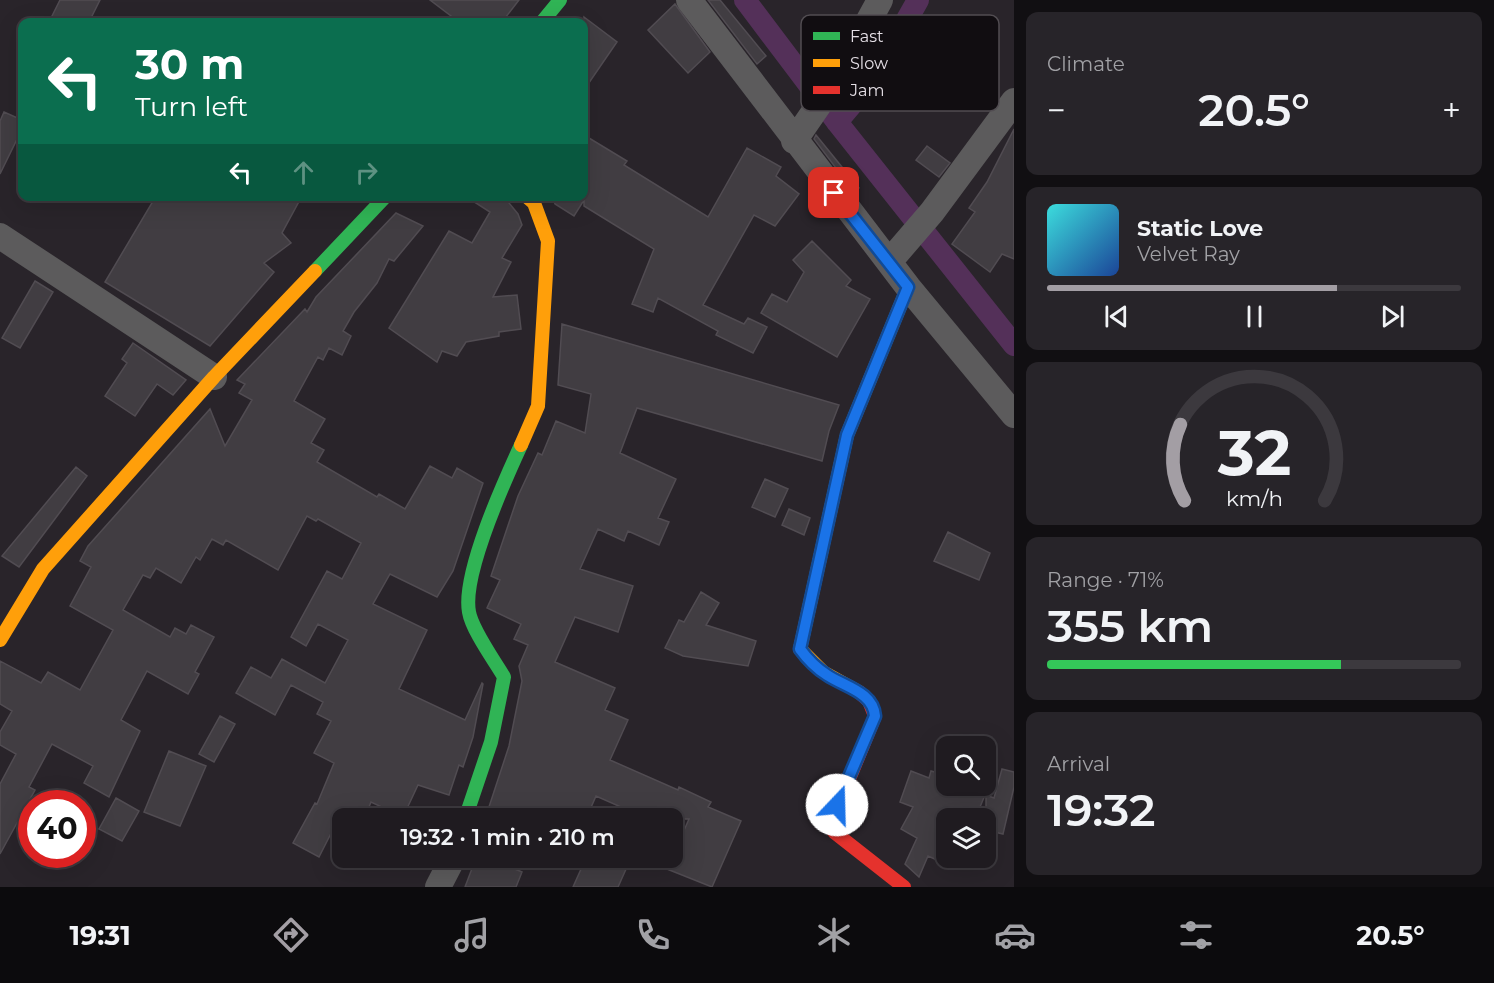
<!DOCTYPE html>
<meta charset="utf-8">
<style>
body{margin:0;font-family:Montserrat,sans-serif;background:#272429;color:#f1f3f6;height:100vh;display:flex;flex-direction:column;font-size:22px;white-space:nowrap}
*{box-sizing:border-box;margin:0}
p{font-size:20px;color:#a1a1a5}
.icon{flex:none;width:33px;height:33px;fill:none;stroke:currentColor;stroke-width:2;stroke-linecap:round;stroke-linejoin:round}
.map{position:relative;flex:1;overflow:hidden}
.panel{display:flex;flex-direction:column;gap:12px;padding:12px;background:#110f12;width:480px}
.panel>*{flex:none}
.guide{position:absolute;left:18px;top:18px;width:570px;height:183px;border-radius:12px;box-shadow:0 6px 24px #0002,0 0 0 2px #3c393e;background:#0b6e4f;color:#fff;overflow:hidden}
.tools{position:absolute;left:936px;top:736px;display:grid;gap:12px}
.tools a{display:grid;place-items:center;width:60px;height:60px;border-radius:12px;background:#1f1b20;box-shadow:0 6px 24px #0002,0 0 0 2px #3c393e;font-size:30px}
.speed{position:absolute;left:18px;top:790px;display:flex;gap:12px;font-size:30px;font-weight:700;text-align:center}
.speed>*{display:grid;place-content:center;width:78px;height:78px;border-radius:50%;background:#1f1b20;box-shadow:0 6px 24px #0002,0 0 0 2px #3c393e;line-height:1}
.speed .limit{border:9px solid #d22;background:#fff;color:#111}
.pin{position:absolute;display:grid;place-items:center;width:51px;height:51px;color:#fff;margin:-26px;border-radius:12px;box-shadow:0 3px 9px #0006}
.me{position:absolute;width:66px;margin:-33px;rotate:21deg;stroke-linejoin:round;filter:drop-shadow(0 0 4px #0008)}
.turn{display:flex;align-items:center;gap:21px;height:126px;padding:0 18px;font-size:27px}
.turn .icon{width:78px;height:78px;stroke-width:2.5}
.turn b{display:block;font-size:42px;line-height:51px}
.lanes{display:flex;align-items:center;height:57px;padding:0 18px;background:#0003;justify-content:center;gap:30px;direction:ltr}
.lanes .off{opacity:.35}
.big{font-size:45px;font-weight:600;line-height:1.1}
.panel .card{flex:1;display:flex;flex-direction:column;justify-content:center;gap:9px;min-width:0;padding:0 21px;border-radius:12px;background:#272429}
.panel .dial{align-items:center;gap:0}
.dial svg{height:156px;overflow:visible;fill:none;stroke:#3c393e;stroke-width:7;stroke-linecap:round;text-anchor:middle}
.dial text{fill:#f1f3f6;stroke:none}
.song{display:flex;align-items:center;gap:18px}
.cover{width:72px;height:72px;border-radius:9px;background:linear-gradient(135deg,hsl(180 70% 55%),hsl(220 70% 35%))}
.played{height:6px;border-radius:3px;background:linear-gradient(90deg,#a39ea4 70%,#3c393e 70%)}
.keys{display:flex;justify-content:space-around;direction:ltr}
.heat{display:flex;justify-content:space-between;align-items:center;font-size:33px;direction:ltr}
.charge{height:9px;border-radius:4px;background:linear-gradient(90deg,#34c759 71%,#3c393e 0)}
.trip{position:absolute;left:332px;top:808px;width:351px;height:60px;border-radius:12px;background:#1f1b20;box-shadow:0 6px 24px #0002,0 0 0 2px #3c393e;font-weight:600;line-height:60px;text-align:center}
.menu{display:flex;height:96px;justify-content:space-around;align-items:center;background:#0c0b0d;color:#a1a1a5}
.menu .icon{width:42px;height:42px}
.menu .on{color:#a39ea4}
.menu b{font-size:27px;color:#f1f3f6}
main{display:flex;flex:1;min-height:0}
.map>svg:first-child{display:block}
.lines{fill:none;stroke-linecap:round;stroke-linejoin:round}
.canal{stroke:#543059;stroke-width:22}
.building{fill:#413d42;stroke:#514c52;stroke-width:1.5}
.street{stroke:#5c5b5c;stroke-width:26}
.fast{stroke:#30b455;stroke-width:14}
.slow{stroke:#ff9f0a;stroke-width:14}
.jam{stroke:#e5322d;stroke-width:14}
.route-casing{stroke:#114b97;stroke-width:15}
.route{stroke:#1a73e8;stroke-width:10}
.key{fill:#110d11;stroke:#514c51;stroke-width:1.5}
.key-label{font-size:16px;fill:#e5dfe6}
</style>
<main>
<div class="map">
<svg width="1014" height="887" viewBox="0 0 1014 887">
<rect width="100%" height="100%" fill="#29242a"/>
<g class="lines">
<!-- canal -->
<path class="canal" d="M745,0L837,122L1014,345
M837,122L874,78L918,0"/>
</g>
<!-- building -->
<path class="building" d="M60,0H100L89,22H49Z
M430,0H519L502,22H459Z
M708,0H720L766,56L757,64Z
M675,4L710,52L688,73L648,30Z
M584,17L617,42L584,90Z
M4,112L22,120V129L0,174V121Z
M1014,129V259L1002,254L990,272L952,244L975,212L969,208L987,182Z
M584,135L627,161L624,165L708,217L747,148L781,167L776,176L799,194L775,226L754,215L703,305L744,324L748,318L767,327L753,353L716,335L718,331L658,298L653,312L632,304L654,249L584,206V200L574,216L555,204L552,196H584Z
M816,135L859,188L854,192L814,139Z
M927,146L950,163L939,177L916,160Z
M156,196H302L282,233L291,243L264,263L274,272L210,346L105,282Z
M465,196H508L509,203L518,214L522,225L502,258L511,262L493,297L517,295L521,329L499,332V336L466,342L457,356L442,351L437,362L389,328L449,231L472,243L490,212Z
M396,213L423,226L394,261L389,259L377,283L354,312L343,331L351,336L342,355L329,348L323,360L318,357L294,401L325,419L311,443L324,450L317,462L377,497L379,494L405,509L430,466L452,478L457,468L483,483L453,571L437,597L390,574L373,604L427,630L399,689L465,720L482,683L483,684L473,737L463,767L459,765L449,795L418,785L403,817L371,802L365,817L344,808L319,857L293,843L315,803L317,804L334,763L314,753L331,721L317,714L323,702L291,685L275,715L236,693L251,667L271,678L282,659L325,683L348,640L318,624L306,646L291,637L327,571L342,579L361,543L318,519L316,521L307,516L278,570L226,540L223,545L212,539L200,560L196,557L181,583L156,568L150,578L143,575L123,610L170,637L175,628L186,634L191,625L214,637L195,672L199,674L188,694L147,671L121,720L140,731L109,797L84,783L93,766L52,744L29,787L35,790L0,854V784L16,754L0,745V732L12,711L0,704V661L41,683L48,672L80,690L113,630L70,606L91,567L80,561L88,546L210,409L225,446L252,400L239,393L245,384L237,380L305,309L307,312L316,297Z
M812,241L851,280L846,286L870,299L837,357L761,313L772,294L787,302L804,272L793,260Z
M35,281L53,292L20,348L2,338Z
M562,324L839,405L829,431L822,461L637,408L620,453L676,479L658,518L669,522L659,545L628,531L624,541L598,529L580,569L633,586L618,632L575,617L555,662L615,688L605,710L628,720L610,760L678,790L679,787L711,802L708,807L741,821L712,887L667,869L689,819H648L596,796L586,819L560,807L554,819H485L509,746L522,681L519,666L528,645L514,639L521,624L487,608L500,580L491,576L518,496L538,453L542,455L556,421L585,433L591,394L558,385Z
M133,343L186,380L173,395L157,384L135,416L105,396L127,363L122,359Z
M76,467L87,476L19,567L2,556Z
M765,479L788,489L775,517L752,507Z
M789,509L810,518L804,535L782,525Z
M948,532L990,553L979,580L934,561Z
M701,592L719,603L706,625L756,641L748,666L683,656L665,648L679,620L684,622Z
M220,716L235,724L214,762L199,754Z
M169,751L206,766L180,826L144,812Z
M1002,769L1014,772V787L1003,834L986,830L989,819H986V795L994,798Z
M911,771L929,778L931,771L946,775V786H958L985,795L975,819H946V864L928,856L919,877L905,864L917,838L901,829L913,807L900,802Z
M116,798L139,811L122,841L99,829Z
M476,858H489L522,872L516,887H465Z
M586,858H631L618,887H573Z"/>
<g class="lines">
<!-- street -->
<path class="street" d="M689,0L908,287L1014,415
M794,141L838,77L880,0
M0,236L214,377
M889,262L932,212L1014,101
M438,887L453,858"/>
<!-- fast -->
<path class="fast" d="M542,22L560,0
M315,271L386,196
M465,819L491,742L504,677C494,660 472,630 469,612C462,574 504,482 521,445"/>
<!-- slow -->
<path class="slow" d="M521,445L538,406L548,241L534,203L526,196
M0,640L43,569L214,377L315,271
M859,692L823,672L800,649L847,435L908,287"/>
<!-- jam -->
<path class="jam" d="M859,692L869,701L875,716L833,818L834,832L904,887"/>
</g>
<g class="lines">
<defs>
<path id="route" d="M834,193L908,287L847,435L800,649C808,660 816,668 827,675C845,687 873,692 875,716L837,805"/>
</defs>
<!-- route casing -->
<use href="#route" class="route-casing"/>
<!-- route -->
<use href="#route" class="route"/>
</g>
<!-- legend -->
<rect x="801" y="15" width="198" height="96" rx="9" class="key"/>
<rect x="813" y="32" width="27" height="8" fill="#30b455"/>
<rect x="813" y="59" width="27" height="8" fill="#ff9f0a"/>
<rect x="813" y="86" width="27" height="8" fill="#e5322d"/>
<g class="key-label">
<text x="850" y="42">Fast</text>
<text x="850" y="69">Slow</text>
<text x="850" y="96">Jam</text>
</g>
</svg>
<div class="tools">
<a><svg class="icon" aria-label="search" viewBox="0 0 24 24"><circle cx="10" cy="10" r="6"/><path d="M15 15l6 6"/></svg></a>
<a><svg class="icon" aria-label="layers" viewBox="0 0 24 24"><path d="M12 4l9 5-9 5-9-5zM3 14l9 5 9-5"/></svg></a>
</div>
<div class="speed"><div class="limit">40</div></div>
<div class="pin" style="left:834px;top:193px;background:#d93025"><svg class="icon" aria-label="arrive" viewBox="0 0 24 24"><path d="M6 21V4h12l-3 4 3 4H6"/></svg></div>
<svg class="me" style="left:837px;top:805px" viewBox="-20 -20 40 40"><circle r="19" fill="#fff"/><path d="M0-13L10 11 0 6-10 11z" fill="#1a73e8"/></svg>
<div class="trip">19:32 · 1 min · 210 m</div>
<div class="guide">
<div class="turn"><svg class="icon" aria-label="left" viewBox="0 0 24 24"><path d="M17 20v-9H6M10 6l-5 5 5 5"/></svg><div><b>30 m</b>Turn left</div></div>
<div class="lanes"><svg class="icon" aria-label="left" viewBox="0 0 24 24"><path d="M17 20v-9H6M10 6l-5 5 5 5"/></svg><svg class="icon off" aria-label="ahead" viewBox="0 0 24 24"><path d="M12 20V5M6 11l6-6 6 6"/></svg><svg class="icon off" aria-label="right" viewBox="0 0 24 24"><path d="M7 20v-9h11M14 6l5 5-5 5"/></svg></div>
</div>
</div>
<section class="panel">
<div class="card"><p>Climate</p>
<div class="heat"><a>−</a><b class="big">20.5°</b><a>+</a></div>
</div>
<div class="card">
<div class="song"><i class="cover"></i><div><b>Static Love</b><p>Velvet Ray</p></div></div>
<div class="played"></div>
<div class="keys"><svg class="icon" aria-label="previous" viewBox="0 0 24 24"><path d="M18 5L8 12l10 7zM5 5v14"/></svg><svg class="icon" aria-label="pause" viewBox="0 0 24 24"><path d="M8 5v14M16 5v14"/></svg><svg class="icon" aria-label="next" viewBox="0 0 24 24"><path d="M6 5l10 7-10 7zM19 5v14"/></svg></div>
</div>
<div class="card dial"><svg viewBox="0 0 100 80">
<path d="M14 69A42 42 0 1 1 86 69"/>
<path d="M14 69A42 42 0 0 1 12 30" stroke="#a39ea4"/>
<text x="50" y="56" font-size="32" font-weight="700">32</text>
<text x="50" y="72" font-size="11">km/h</text>
</svg></div>
<div class="card"><p>Range · 71%</p><b class="big">355 km</b><div class="charge"></div></div>
<div class="card"><p>Arrival</p><b class="big">19:32</b></div>
</section>
</main>
<nav class="menu">
<b>19:31</b>
<svg class="icon on" aria-label="directions" viewBox="0 0 24 24"><path d="M12 3l9 9-9 9-9-9zM9 14v-3h6M13 9l2 2-2 2"/></svg>
<svg class="icon" aria-label="music" viewBox="0 0 24 24"><path d="M9 18V5l10-2v13"/><circle cx="6" cy="18" r="3"/><circle cx="16" cy="16" r="3"/></svg>
<svg class="icon" aria-label="phone" viewBox="0 0 24 24"><path d="M5 4h4l2 5-3 2q2 4 5 5l2-3 5 2v4C11 20 4 13 5 4z"/></svg>
<svg class="icon" aria-label="climate" viewBox="0 0 24 24"><path d="M12 3v18M4 7l16 10M4 17L20 7"/></svg>
<svg class="icon" aria-label="car" viewBox="0 0 24 24"><path d="M5 17H2v-5l4-1 3-4h7l3 4 3 1v5h-3M9 17h6M6 11h13"/><circle cx="7" cy="17" r="2"/><circle cx="17" cy="17" r="2"/></svg>
<svg class="icon" aria-label="filters" viewBox="0 0 24 24"><path d="M4 7h16M4 17h16"/><circle cx="9" cy="7" r="2"/><circle cx="15" cy="17" r="2"/></svg>
<b>20.5°</b>
</nav>
